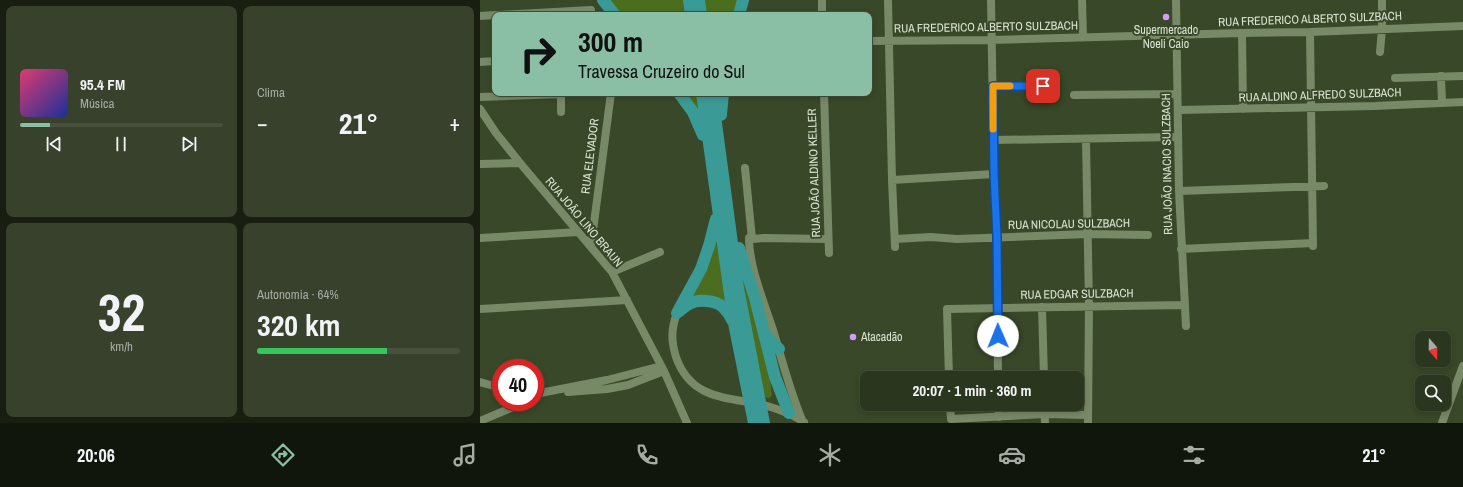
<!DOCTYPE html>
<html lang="pt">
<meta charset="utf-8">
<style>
body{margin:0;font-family:"Archivo Narrow",sans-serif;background:#37412b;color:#f1f3f6;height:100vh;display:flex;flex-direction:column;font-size:15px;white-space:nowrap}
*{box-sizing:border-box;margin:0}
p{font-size:13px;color:#a6aba4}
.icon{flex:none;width:22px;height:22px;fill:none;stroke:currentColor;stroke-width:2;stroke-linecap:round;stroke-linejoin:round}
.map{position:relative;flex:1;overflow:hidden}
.drawer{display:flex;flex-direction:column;gap:6px;padding:6px;background:#181e10;width:480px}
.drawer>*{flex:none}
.top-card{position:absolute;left:12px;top:12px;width:380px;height:84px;border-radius:8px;box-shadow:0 2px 6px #0003,0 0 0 1px #47503c;background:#8abfa5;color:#111;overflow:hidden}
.needle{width:26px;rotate:160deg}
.fabs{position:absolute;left:935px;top:331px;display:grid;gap:8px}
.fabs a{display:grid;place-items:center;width:36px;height:36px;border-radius:8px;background:#2b361e;box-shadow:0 2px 6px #0003,0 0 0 1px #47503c;font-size:20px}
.speed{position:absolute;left:12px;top:359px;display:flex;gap:8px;font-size:20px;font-weight:700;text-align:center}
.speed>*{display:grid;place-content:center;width:52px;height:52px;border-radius:50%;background:#2b361e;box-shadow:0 2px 6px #0003,0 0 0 1px #47503c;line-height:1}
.speed .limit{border:6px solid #d22;background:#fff;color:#111}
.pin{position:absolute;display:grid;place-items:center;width:34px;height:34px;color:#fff;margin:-17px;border-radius:8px;box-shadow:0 2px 6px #0006}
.me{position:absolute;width:44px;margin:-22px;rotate:359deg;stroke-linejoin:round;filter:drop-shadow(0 0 3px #0008)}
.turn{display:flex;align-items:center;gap:14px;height:84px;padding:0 20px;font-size:18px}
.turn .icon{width:52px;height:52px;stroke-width:2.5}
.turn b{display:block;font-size:28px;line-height:34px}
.big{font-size:30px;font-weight:800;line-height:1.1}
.drawer .tile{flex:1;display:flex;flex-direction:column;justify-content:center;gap:6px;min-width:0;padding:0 14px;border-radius:8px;background:#37412b}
.drawer .dial{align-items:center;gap:0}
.dial b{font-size:52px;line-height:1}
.song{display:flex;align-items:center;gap:12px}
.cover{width:48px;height:48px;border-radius:6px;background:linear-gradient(135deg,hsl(340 70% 55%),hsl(230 70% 35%))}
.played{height:4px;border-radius:2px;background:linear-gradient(90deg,#8abfa5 15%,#47503c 15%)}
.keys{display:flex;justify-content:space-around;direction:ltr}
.heat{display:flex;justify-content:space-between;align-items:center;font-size:22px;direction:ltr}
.charge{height:6px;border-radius:3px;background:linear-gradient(90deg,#34c759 64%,#47503c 0)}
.drawer .tiles{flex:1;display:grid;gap:6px;grid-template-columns:repeat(2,1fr)}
.trip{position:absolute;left:380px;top:371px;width:224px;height:40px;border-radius:8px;background:#2b361e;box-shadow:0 2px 6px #0003,0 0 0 1px #47503c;font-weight:800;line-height:40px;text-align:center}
.menu{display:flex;height:64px;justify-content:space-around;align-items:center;background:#11160c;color:#a6aba4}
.menu .icon{width:28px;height:28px}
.menu .active{color:#8abfa5}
.menu b{font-size:18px;color:#f1f3f6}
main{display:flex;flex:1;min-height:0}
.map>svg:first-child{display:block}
.green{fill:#4b6d1e}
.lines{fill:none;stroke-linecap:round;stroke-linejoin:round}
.minor{stroke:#788967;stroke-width:8}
.highway{stroke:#3a9a95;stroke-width:12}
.route-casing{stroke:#114b97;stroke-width:10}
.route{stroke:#1a73e8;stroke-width:7}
.slow{stroke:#f59e0b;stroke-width:7}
.poi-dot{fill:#d39cfc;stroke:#394828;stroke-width:1.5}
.labels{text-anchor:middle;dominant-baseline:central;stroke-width:4;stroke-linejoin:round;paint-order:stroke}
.street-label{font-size:12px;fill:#d9e3d0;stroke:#394828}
.poi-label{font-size:12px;fill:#d9e3d0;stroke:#394828}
</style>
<main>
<section class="drawer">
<div class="tiles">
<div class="tile">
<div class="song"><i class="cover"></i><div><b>95.4 FM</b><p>Música</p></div></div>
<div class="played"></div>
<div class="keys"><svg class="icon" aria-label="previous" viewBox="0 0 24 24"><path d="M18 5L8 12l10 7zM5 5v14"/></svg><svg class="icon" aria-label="pause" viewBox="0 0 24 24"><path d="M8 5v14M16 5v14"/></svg><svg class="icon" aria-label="next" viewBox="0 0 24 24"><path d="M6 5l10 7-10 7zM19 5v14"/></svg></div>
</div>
<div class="tile"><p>Clima</p>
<div class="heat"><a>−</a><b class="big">21°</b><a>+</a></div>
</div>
<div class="tile dial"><b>32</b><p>km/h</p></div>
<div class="tile"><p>Autonomia · 64%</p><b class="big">320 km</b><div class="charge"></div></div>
</div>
</section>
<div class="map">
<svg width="983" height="423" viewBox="0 0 983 423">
<rect width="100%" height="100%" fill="#394828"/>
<!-- green -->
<path class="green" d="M125,0H206L208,15H138Z
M222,0H258L255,15H224Z
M202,93H219L223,121Z
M238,228L250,312L212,297Z
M261,270L268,291L290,378L292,395L289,398L282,397Z"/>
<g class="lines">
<!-- minor -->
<path class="minor" d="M342,0V15
M408,0L412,180L415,247
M511,0L514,174L517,237L518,378
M602,0L603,37
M696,0L699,191L706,326
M18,15L111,10
M0,16L15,15
M830,32L833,246
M762,33L763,109
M389,41L511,40L762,33L830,32L983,26
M900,52L902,29V0
M0,62L15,61
M961,76L962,103
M915,78L983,76
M513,86H563
M344,93L349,253
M594,95L697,94
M0,97L81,94
M0,109L16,133L40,163L132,272L184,371L207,423
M698,110L895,106L983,102
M81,112V93
M606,139L609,306L608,423
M514,140L697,137
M0,164L40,163
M265,168L272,239
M412,180L514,174
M699,191L844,186
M0,238L98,232
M415,239L451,237L477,239L608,234L668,235
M111,246L131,93
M701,249L833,243
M132,272L180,252
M562,307L564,378
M0,309L147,300
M197,313C191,329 191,341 196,357C211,400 247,397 284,405C298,409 312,414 324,422
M469,378L467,309L704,305
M0,382L21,388
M88,392L127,389L148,385L184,371
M56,398L55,394L127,380L181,366
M470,404L471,419L564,414L608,415
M519,404V417
M564,404L565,423
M322,420C310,391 302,360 293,330C284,302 269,267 269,238L272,239L284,238L348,239
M0,421L45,402
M962,423L983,366"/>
<!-- highway -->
<path class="highway" d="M123,0L135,15
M209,0L211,15
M219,0L221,15
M259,15L263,0
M199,93L213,112L223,135
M222,93L254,323L274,423
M232,93L258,288L284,423
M241,115L243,93
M259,248L275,298L295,377L309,413
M198,312C202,309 205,306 209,304C218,299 235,300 243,307C247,311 250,315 252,320
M197,313L221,269L229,246L236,219
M284,334L299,349"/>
</g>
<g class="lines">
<defs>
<path id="route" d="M518,336L517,237L514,174L513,86H563"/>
</defs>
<!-- route casing -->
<use href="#route" class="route-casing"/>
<!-- route -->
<use href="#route" class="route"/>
<!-- slow -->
<path class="slow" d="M513,129V86H530"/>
</g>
<!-- markers -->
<g class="poi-dot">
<circle cx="686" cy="17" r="4"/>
<circle cx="373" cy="337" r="4"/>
</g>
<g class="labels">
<!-- street labels -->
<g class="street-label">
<text transform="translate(830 19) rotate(-2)">RUA FREDERICO ALBERTO SULZBACH</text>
<text transform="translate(506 27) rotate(-1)">RUA FREDERICO ALBERTO SULZBACH</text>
<text transform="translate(840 95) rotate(-2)">RUA ALDINO ALFREDO SULZBACH</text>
<text transform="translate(110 156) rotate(-83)">RUA ELEVADOR</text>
<text transform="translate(687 164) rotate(-91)">RUA JOÃO INACIO SULZBACH</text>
<text transform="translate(334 173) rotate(-92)">RUA JOÃO ALDINO KELLER</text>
<text transform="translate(104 222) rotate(50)">RUA JOÃO LINO BRAUN</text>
<text transform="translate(589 224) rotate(-1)">RUA NICOLAU SULZBACH</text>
<text transform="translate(597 294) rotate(-1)">RUA EDGAR SULZBACH</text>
</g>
<!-- poi labels -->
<g class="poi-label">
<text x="686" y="30">Supermercado<tspan x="686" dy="14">Noeli Caio</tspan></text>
<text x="381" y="337" text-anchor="start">Atacadão</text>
</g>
</g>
</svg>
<div class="fabs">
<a><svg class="needle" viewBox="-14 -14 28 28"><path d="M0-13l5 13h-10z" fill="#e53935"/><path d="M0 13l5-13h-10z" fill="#a6aba4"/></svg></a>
<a><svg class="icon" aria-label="search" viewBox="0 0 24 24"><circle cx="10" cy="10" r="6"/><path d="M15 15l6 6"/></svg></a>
</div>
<div class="speed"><div class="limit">40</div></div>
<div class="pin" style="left:563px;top:86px;background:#d93025"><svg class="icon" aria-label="arrive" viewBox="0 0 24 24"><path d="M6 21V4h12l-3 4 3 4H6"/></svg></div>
<svg class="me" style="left:518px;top:336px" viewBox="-20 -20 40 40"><circle r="19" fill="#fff"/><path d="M0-13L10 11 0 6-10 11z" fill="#1a73e8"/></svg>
<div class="trip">20:07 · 1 min · 360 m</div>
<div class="top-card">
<div class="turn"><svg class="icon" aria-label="right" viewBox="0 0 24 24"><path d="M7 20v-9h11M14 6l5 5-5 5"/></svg><div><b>300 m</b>Travessa Cruzeiro do Sul</div></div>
</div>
</div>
</main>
<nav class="menu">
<b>20:06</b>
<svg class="icon active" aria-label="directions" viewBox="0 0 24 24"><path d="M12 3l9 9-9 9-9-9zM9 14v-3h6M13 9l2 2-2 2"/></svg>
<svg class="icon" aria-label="music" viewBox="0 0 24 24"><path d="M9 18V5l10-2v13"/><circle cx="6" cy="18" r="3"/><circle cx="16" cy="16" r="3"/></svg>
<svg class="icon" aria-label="phone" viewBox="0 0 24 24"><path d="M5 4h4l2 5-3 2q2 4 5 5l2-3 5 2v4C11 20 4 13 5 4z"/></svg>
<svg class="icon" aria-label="climate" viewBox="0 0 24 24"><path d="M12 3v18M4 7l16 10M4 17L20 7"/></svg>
<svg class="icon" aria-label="car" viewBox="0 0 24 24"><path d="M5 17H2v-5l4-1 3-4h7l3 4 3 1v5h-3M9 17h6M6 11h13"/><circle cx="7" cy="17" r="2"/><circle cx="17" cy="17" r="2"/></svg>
<svg class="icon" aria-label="filters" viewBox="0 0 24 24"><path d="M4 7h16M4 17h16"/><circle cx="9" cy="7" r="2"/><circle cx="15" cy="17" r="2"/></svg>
<b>21°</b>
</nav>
